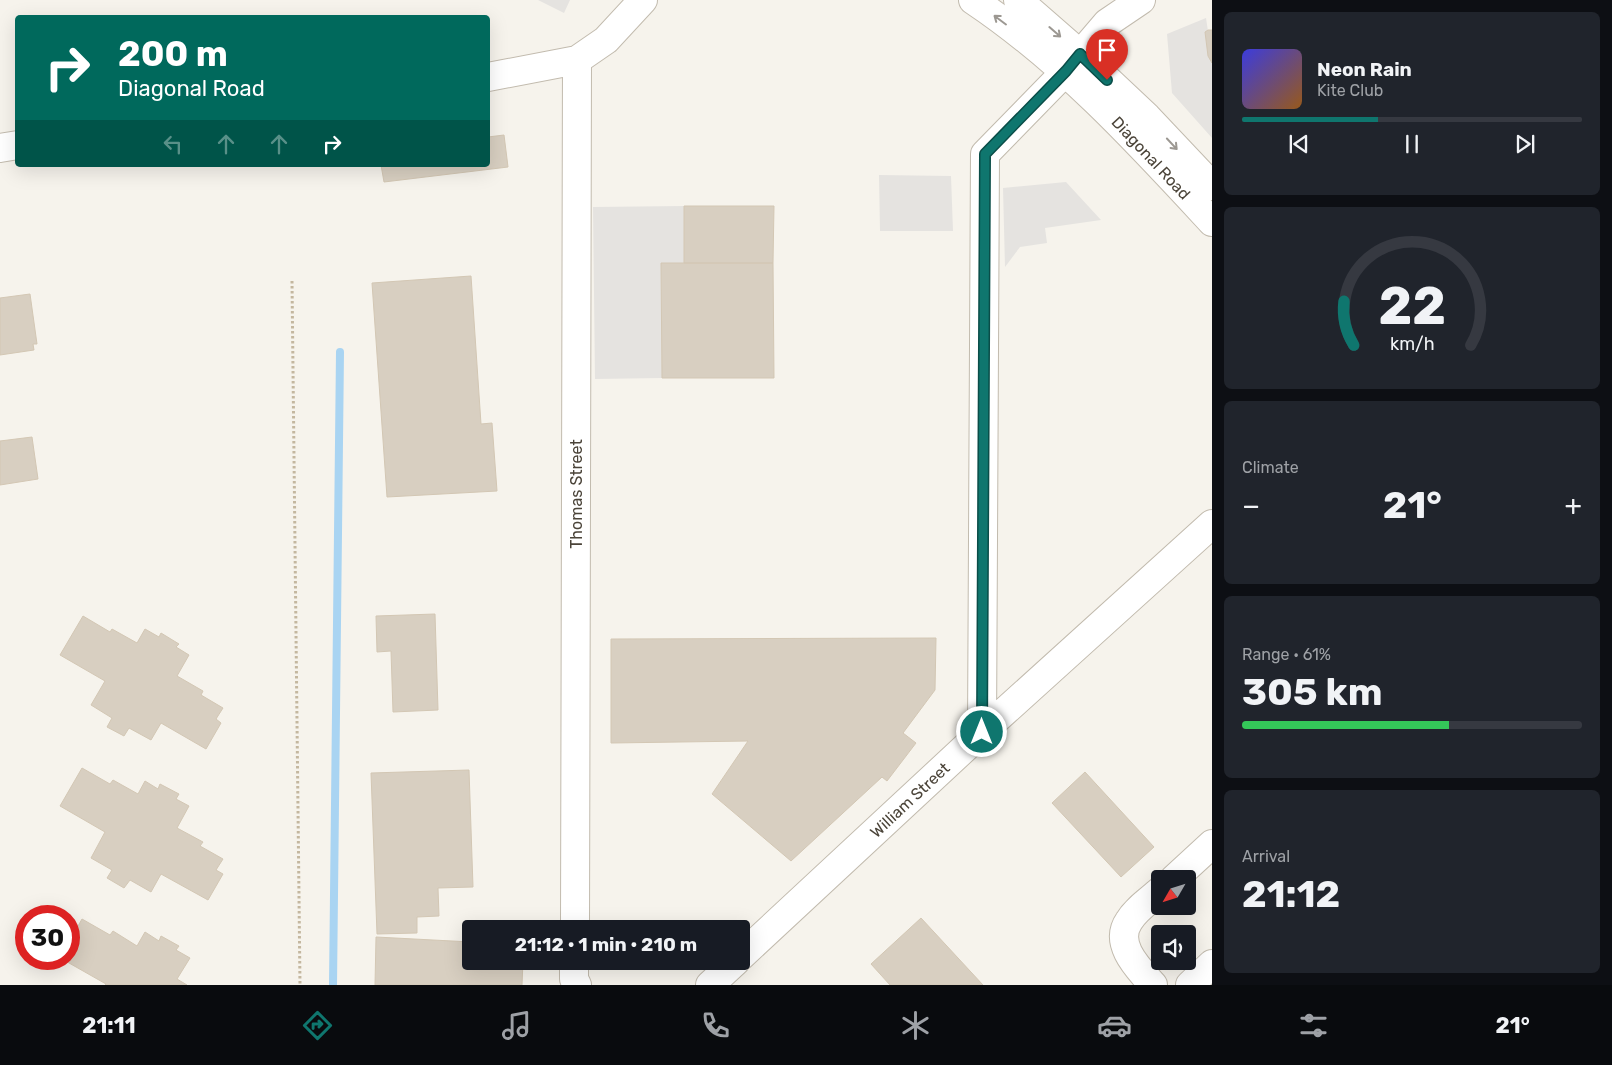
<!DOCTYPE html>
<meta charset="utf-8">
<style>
body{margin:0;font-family:Rubik,sans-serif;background:#20242c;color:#f1f3f6;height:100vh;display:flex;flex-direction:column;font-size:19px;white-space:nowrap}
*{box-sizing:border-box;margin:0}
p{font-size:16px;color:#9ea1a6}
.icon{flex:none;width:28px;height:28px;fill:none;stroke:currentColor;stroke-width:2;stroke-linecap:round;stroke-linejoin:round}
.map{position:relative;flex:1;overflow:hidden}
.side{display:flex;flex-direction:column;gap:12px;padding:12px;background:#0d0f14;width:400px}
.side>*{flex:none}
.hud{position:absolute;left:15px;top:15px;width:475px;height:152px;border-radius:5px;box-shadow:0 5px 20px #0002;background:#00695c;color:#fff;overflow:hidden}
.needle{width:32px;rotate:231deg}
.tools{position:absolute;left:1151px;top:870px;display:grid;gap:10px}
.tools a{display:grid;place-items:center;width:45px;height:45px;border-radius:5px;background:#171b24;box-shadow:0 5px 20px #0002;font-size:25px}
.speed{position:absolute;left:15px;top:905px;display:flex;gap:10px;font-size:25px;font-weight:700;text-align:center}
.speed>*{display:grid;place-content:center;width:65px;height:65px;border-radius:50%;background:#171b24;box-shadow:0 5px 20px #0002;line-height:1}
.speed .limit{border:8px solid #d22;background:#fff;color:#111}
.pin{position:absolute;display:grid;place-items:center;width:42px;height:42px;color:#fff;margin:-51px -21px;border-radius:50% 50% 50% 0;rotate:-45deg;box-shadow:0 0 5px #0007}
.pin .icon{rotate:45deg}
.me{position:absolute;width:55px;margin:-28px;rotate:0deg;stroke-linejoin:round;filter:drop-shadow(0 0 4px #0008)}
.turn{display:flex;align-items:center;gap:18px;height:105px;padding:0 20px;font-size:22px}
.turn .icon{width:65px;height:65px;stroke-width:2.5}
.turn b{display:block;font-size:35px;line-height:42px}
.lanes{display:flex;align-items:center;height:48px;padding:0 20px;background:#0003;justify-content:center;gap:25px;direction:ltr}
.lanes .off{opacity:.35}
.big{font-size:38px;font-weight:700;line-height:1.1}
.side .card{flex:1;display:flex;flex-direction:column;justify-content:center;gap:8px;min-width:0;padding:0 18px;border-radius:8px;background:#20242c}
.side .dial{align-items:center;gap:0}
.dial svg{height:130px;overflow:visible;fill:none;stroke:#363941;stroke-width:7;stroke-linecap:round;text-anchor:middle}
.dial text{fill:#f1f3f6;stroke:none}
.song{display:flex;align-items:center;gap:15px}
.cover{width:60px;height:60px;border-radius:8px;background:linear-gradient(135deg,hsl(240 70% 55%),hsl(30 70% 35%))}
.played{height:5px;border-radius:2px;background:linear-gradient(90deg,#0f766e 40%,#363941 40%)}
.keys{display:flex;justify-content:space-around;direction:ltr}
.heat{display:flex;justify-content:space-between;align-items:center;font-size:28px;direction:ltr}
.charge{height:8px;border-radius:4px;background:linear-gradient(90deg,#34c759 61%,#363941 0)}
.trip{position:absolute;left:462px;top:920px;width:288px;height:50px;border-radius:5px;background:#171b24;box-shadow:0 5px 20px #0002;font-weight:700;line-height:50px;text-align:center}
.tabs{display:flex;height:80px;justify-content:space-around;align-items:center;background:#090b0e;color:#9ea1a6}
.tabs .icon{width:35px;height:35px}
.tabs .active{color:#0f766e}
.tabs b{font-size:22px;color:#f1f3f6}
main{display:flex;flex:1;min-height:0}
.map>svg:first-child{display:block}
.parking{fill:#e5e3e0}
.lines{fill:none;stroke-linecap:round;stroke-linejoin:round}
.stream{stroke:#a9d4f2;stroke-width:8}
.building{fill:#d8cfc1;stroke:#d3c7b4}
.minor-casing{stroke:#c2bbae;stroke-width:30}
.path{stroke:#c4b79f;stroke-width:3;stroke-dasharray:2.5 2.5;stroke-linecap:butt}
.minor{stroke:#fff;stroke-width:28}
.oneway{stroke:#9c9892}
.route-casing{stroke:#0a4d48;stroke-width:12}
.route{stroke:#0f766e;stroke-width:9}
.labels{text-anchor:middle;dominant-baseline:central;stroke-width:4.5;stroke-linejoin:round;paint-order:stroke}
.street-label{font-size:16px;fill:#4b4439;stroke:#fff}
</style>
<main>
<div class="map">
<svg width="1212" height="985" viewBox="0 0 1212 985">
<rect width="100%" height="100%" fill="#f6f3ec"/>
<!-- parking -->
<path class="parking" d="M538,0H570L564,13Z
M1206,18L1212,58V138L1172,93L1167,34Z
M879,175L951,176L953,231H880Z
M1066,182L1101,220L1045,228L1047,243L1020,247L1005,267L1003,188Z
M684,206V263L661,264L662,378L595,379L593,207Z"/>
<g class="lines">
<!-- stream -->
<path class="stream" d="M333,985L340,352"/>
</g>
<!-- building -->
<path class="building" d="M1208,30H1212V63L1208,56L1205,32Z
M504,135L508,167L384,182L381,165H488V137Z
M684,206H774L773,263H684Z
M661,263H773L774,378H662Z
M471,276L481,424L492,423L497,491L387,497L372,283Z
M30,294L37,344H33L34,350L0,355V298Z
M32,437L38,479L0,485V441Z
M435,614L438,710L393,712L391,651L377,652L376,616Z
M83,616L110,632L112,629L137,643L145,629L159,637L161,633L179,644L176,647L189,655L177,676L203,691L201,695L223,708L216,719L221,723L206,749L161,723L151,740L129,728L124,736L107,727L112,718L91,705L105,681L60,655Z
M936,638L935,690L903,733L916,743L887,781L882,777L791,861L712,794L748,741L611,743V639Z
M82,768L110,784L113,780L138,794L145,781L158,789L160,784L179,794L176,799L189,806L177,828L203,842L200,846L223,859L216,870L223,874L208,900L161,874L151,892L130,880L124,888L107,878L112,870L91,858L105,832L60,806Z
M469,770L473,887L438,888L439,916L417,917V933L377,934L371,773Z
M1085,772L1154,847L1121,877L1052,803Z
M921,918L983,985H890L871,964Z
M82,919L110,935L113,931L137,946L145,932L159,941L161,936L179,946L176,950L190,958L177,979L187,985H105L106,984L62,959H69V942Z
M376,937L471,942V961H523L522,985H375Z"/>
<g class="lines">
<defs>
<path id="minor" d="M973,0C1064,61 1138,142 1212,222
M1018,0L1080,54L1147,117L1212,186
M488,77L577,60L606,40L643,0
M0,148L18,145
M982,732L985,154L1066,71L1107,23L1141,0
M1174,879L1212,844
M575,929L577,60
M741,956L982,732L1212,524
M574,961V979L577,985
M710,985L736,961
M1153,985C1139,969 1113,944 1129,921C1136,909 1150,900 1160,891
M1190,985L1212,964"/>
</defs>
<!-- minor casing -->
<use href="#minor" class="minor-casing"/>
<!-- path -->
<path class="path" d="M292,281L300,985"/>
<!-- minor -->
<use href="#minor" class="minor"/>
</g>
<!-- one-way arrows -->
<defs><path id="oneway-shaft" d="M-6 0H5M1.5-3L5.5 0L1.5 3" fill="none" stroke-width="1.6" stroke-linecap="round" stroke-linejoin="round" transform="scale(1.25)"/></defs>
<g class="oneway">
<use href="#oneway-shaft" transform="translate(1000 20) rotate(-143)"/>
<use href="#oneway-shaft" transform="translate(1055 32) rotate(41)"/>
<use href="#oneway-shaft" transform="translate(1172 144) rotate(47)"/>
</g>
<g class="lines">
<defs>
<path id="route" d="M982,732L985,154L1066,71L1080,54L1107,80"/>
</defs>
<!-- route casing -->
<use href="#route" class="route-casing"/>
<!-- route -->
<use href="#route" class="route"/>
</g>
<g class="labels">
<!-- street labels -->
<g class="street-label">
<text transform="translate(1151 158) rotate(47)">Diagonal Road</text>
<text transform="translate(576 494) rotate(-90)">Thomas Street</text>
<text transform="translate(910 800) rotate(-43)">William Street</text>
</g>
</g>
</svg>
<div class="tools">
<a><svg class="needle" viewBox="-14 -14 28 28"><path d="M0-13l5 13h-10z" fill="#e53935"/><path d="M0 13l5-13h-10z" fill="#9ea1a6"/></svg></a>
<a><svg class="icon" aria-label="sound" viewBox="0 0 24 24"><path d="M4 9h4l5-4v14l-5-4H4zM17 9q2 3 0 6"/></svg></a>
</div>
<div class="speed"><div class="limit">30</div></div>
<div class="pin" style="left:1107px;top:80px;background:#d93025"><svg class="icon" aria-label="arrive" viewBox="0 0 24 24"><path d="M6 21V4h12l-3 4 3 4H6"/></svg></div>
<svg class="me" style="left:982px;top:732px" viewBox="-20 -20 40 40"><circle r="17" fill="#0f766e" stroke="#fff" stroke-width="3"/><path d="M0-11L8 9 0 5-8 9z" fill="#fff"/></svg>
<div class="trip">21:12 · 1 min · 210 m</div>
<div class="hud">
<div class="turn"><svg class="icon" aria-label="right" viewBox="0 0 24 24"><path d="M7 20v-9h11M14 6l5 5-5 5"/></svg><div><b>200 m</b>Diagonal Road</div></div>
<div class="lanes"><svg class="icon off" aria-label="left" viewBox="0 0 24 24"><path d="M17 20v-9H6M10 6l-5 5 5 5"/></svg><svg class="icon off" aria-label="ahead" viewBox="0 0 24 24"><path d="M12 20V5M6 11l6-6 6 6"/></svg><svg class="icon off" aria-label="ahead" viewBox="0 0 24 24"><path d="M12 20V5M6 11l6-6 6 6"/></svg><svg class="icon" aria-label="right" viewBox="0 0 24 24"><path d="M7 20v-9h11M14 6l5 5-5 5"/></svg></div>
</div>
</div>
<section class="side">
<div class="card">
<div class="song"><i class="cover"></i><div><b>Neon Rain</b><p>Kite Club</p></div></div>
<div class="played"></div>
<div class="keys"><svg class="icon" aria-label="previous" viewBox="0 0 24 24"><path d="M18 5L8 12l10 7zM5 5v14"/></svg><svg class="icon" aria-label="pause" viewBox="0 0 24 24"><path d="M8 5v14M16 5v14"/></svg><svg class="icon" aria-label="next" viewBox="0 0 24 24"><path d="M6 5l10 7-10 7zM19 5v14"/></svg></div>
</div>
<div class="card dial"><svg viewBox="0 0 100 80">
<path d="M14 69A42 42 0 1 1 86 69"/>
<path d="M14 69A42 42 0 0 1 8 42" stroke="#0f766e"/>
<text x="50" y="56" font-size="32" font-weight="700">22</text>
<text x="50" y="72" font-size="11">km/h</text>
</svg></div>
<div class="card"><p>Climate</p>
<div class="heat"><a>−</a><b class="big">21°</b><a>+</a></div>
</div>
<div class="card"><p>Range · 61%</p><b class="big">305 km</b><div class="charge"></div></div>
<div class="card"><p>Arrival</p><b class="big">21:12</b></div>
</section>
</main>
<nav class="tabs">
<b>21:11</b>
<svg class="icon active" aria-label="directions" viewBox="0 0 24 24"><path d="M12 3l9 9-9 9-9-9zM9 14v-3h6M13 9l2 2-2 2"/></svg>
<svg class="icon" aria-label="music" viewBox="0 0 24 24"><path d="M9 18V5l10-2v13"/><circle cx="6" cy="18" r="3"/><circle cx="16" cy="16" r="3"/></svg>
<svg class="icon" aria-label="phone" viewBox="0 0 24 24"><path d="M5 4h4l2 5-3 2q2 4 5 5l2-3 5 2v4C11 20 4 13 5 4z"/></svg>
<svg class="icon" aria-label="climate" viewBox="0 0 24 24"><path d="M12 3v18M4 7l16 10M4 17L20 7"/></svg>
<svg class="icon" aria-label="car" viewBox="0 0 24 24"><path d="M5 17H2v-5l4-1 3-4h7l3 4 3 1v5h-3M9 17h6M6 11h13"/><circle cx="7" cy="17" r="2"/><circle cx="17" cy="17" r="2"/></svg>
<svg class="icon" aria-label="filters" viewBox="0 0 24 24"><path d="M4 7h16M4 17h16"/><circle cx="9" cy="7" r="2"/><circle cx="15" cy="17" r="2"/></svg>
<b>21°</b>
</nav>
